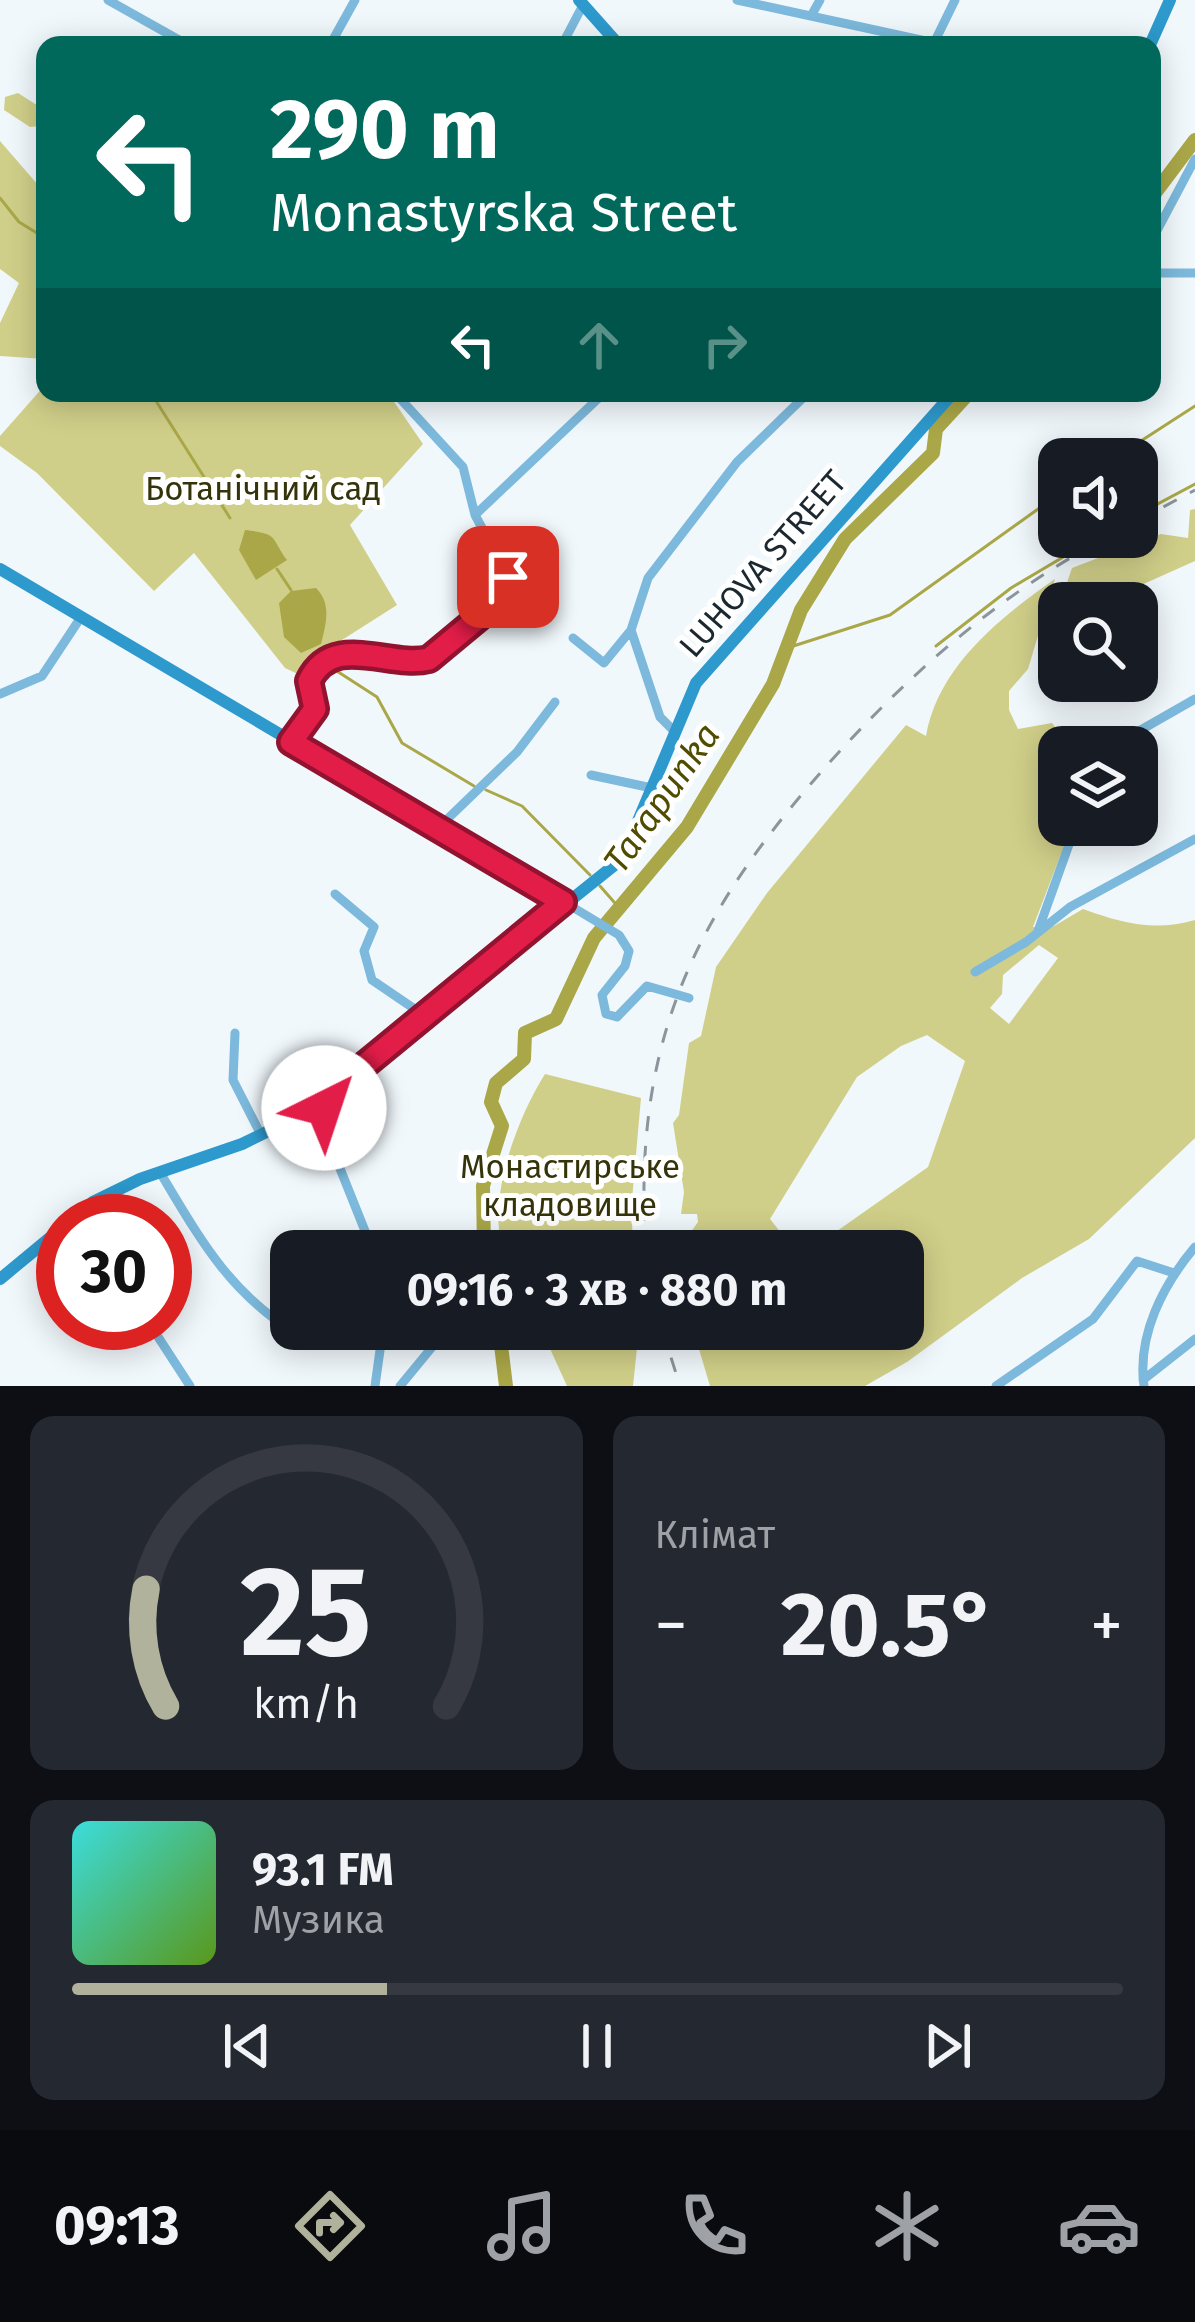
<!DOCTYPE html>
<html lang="uk">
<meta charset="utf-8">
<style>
body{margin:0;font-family:"Fira Sans",sans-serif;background:#242831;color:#f1f3f6;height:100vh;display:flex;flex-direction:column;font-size:45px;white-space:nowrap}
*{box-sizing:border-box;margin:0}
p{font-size:39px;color:#9ea1a6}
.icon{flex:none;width:66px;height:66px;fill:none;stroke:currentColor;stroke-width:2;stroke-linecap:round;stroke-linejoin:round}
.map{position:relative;height:1386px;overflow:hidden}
.sheet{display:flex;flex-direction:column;gap:30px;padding:30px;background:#0d0f14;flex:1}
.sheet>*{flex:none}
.guide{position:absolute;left:36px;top:36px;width:1125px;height:366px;border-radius:24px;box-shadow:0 6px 30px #0003;background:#00695c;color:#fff;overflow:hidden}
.tools{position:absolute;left:1038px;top:438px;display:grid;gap:24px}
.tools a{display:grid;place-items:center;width:120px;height:120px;border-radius:24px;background:#171b24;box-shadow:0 6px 30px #0003;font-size:60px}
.speed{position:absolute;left:36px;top:1194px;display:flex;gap:24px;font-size:60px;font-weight:700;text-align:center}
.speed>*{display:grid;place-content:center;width:156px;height:156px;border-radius:50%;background:#171b24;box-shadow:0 6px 30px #0003;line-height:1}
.speed .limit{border:18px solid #d22;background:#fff;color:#111}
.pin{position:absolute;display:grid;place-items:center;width:102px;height:102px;color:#fff;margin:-51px;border-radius:24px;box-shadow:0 6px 18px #0006}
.me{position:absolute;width:132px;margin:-66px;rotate:41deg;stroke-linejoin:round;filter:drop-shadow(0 0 9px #0008)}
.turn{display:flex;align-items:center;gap:42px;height:252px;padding:0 36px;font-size:54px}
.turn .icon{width:156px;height:156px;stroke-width:2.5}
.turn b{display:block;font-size:84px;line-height:102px}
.lanes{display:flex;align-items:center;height:114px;padding:0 36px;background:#0003;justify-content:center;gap:60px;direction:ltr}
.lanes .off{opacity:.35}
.big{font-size:90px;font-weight:700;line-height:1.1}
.sheet .tile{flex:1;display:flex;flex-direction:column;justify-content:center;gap:18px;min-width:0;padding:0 42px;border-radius:24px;background:#242831}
.sheet .dial{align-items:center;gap:0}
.dial svg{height:312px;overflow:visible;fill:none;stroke:#363941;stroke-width:7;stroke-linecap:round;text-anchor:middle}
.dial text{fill:#f1f3f6;stroke:none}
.song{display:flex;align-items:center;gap:36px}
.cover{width:144px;height:144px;border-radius:18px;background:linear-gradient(135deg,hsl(180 70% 55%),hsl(90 70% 35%))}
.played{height:12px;border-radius:6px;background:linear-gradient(90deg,#b1b29c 30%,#363941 30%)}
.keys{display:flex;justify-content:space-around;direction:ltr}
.heat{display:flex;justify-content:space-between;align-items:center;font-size:66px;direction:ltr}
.sheet .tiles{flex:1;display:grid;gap:30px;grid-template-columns:1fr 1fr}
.tile:last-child{grid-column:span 2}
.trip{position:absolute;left:270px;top:1230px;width:654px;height:120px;border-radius:24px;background:#171b24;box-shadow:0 6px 30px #0003;font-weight:700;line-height:120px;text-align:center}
.dock{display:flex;height:192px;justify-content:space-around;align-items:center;background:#090b0e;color:#9ea1a6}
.dock .icon{width:84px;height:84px}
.dock .selected{color:#b1b29c}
.dock b{font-size:54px;color:#f1f3f6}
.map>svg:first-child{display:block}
.green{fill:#d0cf89;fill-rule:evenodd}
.water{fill:#aaa748}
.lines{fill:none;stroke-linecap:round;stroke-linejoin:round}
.stream{stroke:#aaa748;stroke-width:3}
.river{stroke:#aaa748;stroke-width:14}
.street{stroke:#7cb9dc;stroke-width:9}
.secondary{stroke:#2d99cc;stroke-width:12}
.rail{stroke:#8b959b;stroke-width:3;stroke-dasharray:15 15;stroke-linecap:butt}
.route-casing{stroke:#92132f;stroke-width:30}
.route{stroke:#e11d48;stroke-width:21}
.labels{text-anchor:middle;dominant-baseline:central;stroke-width:10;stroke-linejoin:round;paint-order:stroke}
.park-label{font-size:33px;fill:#35330a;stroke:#fff}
.street-label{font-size:33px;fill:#1b2830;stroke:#fff}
.water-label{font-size:36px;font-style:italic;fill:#504d00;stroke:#fff}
</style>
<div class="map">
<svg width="1195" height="1386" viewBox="0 0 1195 1386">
<rect width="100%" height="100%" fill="#f1f8fc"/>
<!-- green -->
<path class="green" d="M18,93L43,109L41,126L30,127L4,110L5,97Z
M0,141L45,193V359L0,356V323L19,283L0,269Z
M45,385V393H351L364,400L369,393H388L423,444L350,525L397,605L331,647L302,676L285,668L194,553L154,591L37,473L0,446V436Z
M1195,509V561L1101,603H1060L1072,568L1161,534L1188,538L1190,510Z
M1055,579L1028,669L1009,691V710L1018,729L1052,723L1070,747H1059V825H1072L1033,927L1054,926L1083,909C1122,923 1154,932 1195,920V1138L1089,1239L1022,1278L907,1362L865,1386H710L693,1329H903V1251H677L698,1222L697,1214H681L684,1192L673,1123L679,1115L689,1043L701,1036L716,967L767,893L906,725L926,736C938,667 999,618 1055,579ZM1039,945L1058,958L1009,1024L990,1008L1002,994L1003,975ZM927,1035L965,1061L928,1167L810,1250L786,1239L770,1219L857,1077L901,1046Z
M545,1074L641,1098L631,1211L634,1251H504C485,1202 518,1116 545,1074Z
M541,1329H639L633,1386H567Z"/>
<!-- water -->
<path class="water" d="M245,530C280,534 270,537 287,560L256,580L239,550Z
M316,588C332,604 326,624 321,644L301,653L284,637L279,603L291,591Z"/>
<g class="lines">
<!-- stream -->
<path class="stream" d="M0,198L19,222L45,238
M161,393L156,401L230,518
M1113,459L1195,406
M1137,515L1195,484
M277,569L291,590
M936,646L1011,588L1097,537
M784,649L890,615L1059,494
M329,666L377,697L402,743L474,786
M486,790L522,806L590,875
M600,886L621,910"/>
<!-- river -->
<path class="river" d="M1152,204L1155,193L1195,140
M484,1251L483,1186L502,1126L491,1102L496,1083L524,1059L525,1033L556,1019L594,938L687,827L773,684L801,610L845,539L933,453L936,429L969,393
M499,1329L506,1386"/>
<!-- street -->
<path class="street" d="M108,0L188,45
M737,0L944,45
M811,16L820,0
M934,43L955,0
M330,45L355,0
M562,45L583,5
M1152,240L1195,159
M1152,273H1195
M395,393L463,467L475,515
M573,638L604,663L631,630
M0,694L42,676L81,617
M672,729L660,717L631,630L648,578L737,462L808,393
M291,742L315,709L309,681C333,631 390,669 429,659L489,610L508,576L475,515L604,393
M1111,747L1195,699
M591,775L652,788
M438,828L517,752L555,702
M335,894L374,927L364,951L372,980L422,1014
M564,902L619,935L629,951L625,966L602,995L606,1014L617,1017L647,986L689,998
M1038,931L1076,825
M975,972L1026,942L1070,907L1195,839
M235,1033L233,1080L261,1135
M322,1100L333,1151L373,1251
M161,1174C200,1239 229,1292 295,1333
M93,1202L104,1221
M149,1323L190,1386
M1143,1380L1195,1339
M375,1386L383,1329
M400,1386L447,1329
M996,1386L1093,1319L1137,1261L1174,1273
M1144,1386C1137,1335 1163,1285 1195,1247"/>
<!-- secondary -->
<path class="secondary" d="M579,0L619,45
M1150,45L1170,0
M0,569L564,902
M70,1221L93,1202L140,1179L242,1144L305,1113L622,859L696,683L953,393
M0,1279L63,1227"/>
<!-- rail -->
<path class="rail" d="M1137,521L1195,490
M646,1251C631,1037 698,907 839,752C919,665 1003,593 1107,537
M662,1329L680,1386"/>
</g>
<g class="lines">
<defs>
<path id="route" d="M324,1108L322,1100L563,902L291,742L315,709L309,681C333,631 390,669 429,659L488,610L508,577"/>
</defs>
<!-- route casing -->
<use href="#route" class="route-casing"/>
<!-- route -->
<use href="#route" class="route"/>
</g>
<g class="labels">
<!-- park labels -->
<g class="park-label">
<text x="263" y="489">Ботанічний сад</text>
<text x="570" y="1167">Монастирське<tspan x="570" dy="38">кладовище</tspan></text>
</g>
<!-- street labels -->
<g class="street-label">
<text transform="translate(763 564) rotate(-49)">LUHOVA STREET</text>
</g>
<!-- water labels -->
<g class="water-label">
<text transform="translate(662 798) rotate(-55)">Tarapunka</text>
</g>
</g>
</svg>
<div class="tools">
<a><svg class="icon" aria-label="sound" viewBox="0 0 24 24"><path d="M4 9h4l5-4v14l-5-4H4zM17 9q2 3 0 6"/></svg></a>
<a><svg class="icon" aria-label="search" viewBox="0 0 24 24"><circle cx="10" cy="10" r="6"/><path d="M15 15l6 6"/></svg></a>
<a><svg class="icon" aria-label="layers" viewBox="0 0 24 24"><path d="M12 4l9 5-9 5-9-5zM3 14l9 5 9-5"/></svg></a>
</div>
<div class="speed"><div class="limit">30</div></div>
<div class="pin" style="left:508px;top:577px;background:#d93025"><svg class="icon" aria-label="arrive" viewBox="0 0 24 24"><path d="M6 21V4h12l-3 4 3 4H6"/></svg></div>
<svg class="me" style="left:324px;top:1108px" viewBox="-20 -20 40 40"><circle r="19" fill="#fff"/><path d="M0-13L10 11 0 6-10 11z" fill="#e11d48"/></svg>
<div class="trip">09:16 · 3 хв · 880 m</div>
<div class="guide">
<div class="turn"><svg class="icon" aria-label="left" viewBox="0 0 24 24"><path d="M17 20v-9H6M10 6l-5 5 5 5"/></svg><div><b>290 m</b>Monastyrska Street</div></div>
<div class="lanes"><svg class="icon" aria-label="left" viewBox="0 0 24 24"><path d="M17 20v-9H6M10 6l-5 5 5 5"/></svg><svg class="icon off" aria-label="ahead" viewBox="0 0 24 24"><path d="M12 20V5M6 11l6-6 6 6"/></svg><svg class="icon off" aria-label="right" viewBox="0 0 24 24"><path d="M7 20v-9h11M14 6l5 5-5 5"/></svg></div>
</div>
</div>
<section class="sheet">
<div class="tiles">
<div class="tile dial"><svg viewBox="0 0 100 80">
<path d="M14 69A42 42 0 1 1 86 69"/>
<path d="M14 69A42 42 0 0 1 9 39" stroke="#b1b29c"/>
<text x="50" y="56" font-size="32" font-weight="700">25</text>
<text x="50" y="72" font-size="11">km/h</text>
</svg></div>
<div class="tile"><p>Клімат</p>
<div class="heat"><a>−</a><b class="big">20.5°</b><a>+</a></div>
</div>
<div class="tile">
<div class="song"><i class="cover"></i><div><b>93.1 FM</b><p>Музика</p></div></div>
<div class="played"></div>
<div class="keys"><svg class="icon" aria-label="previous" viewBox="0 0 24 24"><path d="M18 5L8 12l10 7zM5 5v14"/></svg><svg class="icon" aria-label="pause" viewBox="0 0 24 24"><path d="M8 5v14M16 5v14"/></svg><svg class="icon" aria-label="next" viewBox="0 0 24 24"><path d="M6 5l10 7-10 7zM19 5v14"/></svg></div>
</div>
</div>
</section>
<nav class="dock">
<b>09:13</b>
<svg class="icon selected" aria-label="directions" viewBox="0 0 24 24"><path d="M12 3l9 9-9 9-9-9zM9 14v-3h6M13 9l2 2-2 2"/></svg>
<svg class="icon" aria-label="music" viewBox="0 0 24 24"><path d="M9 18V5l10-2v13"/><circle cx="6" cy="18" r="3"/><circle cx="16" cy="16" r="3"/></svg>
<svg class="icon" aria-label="phone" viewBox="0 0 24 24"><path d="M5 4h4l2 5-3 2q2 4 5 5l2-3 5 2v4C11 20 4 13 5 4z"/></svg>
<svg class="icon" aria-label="climate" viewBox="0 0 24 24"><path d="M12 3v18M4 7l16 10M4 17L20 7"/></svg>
<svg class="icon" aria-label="car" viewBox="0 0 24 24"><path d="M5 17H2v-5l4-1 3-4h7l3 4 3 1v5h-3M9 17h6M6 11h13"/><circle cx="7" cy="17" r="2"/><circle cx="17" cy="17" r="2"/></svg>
</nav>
